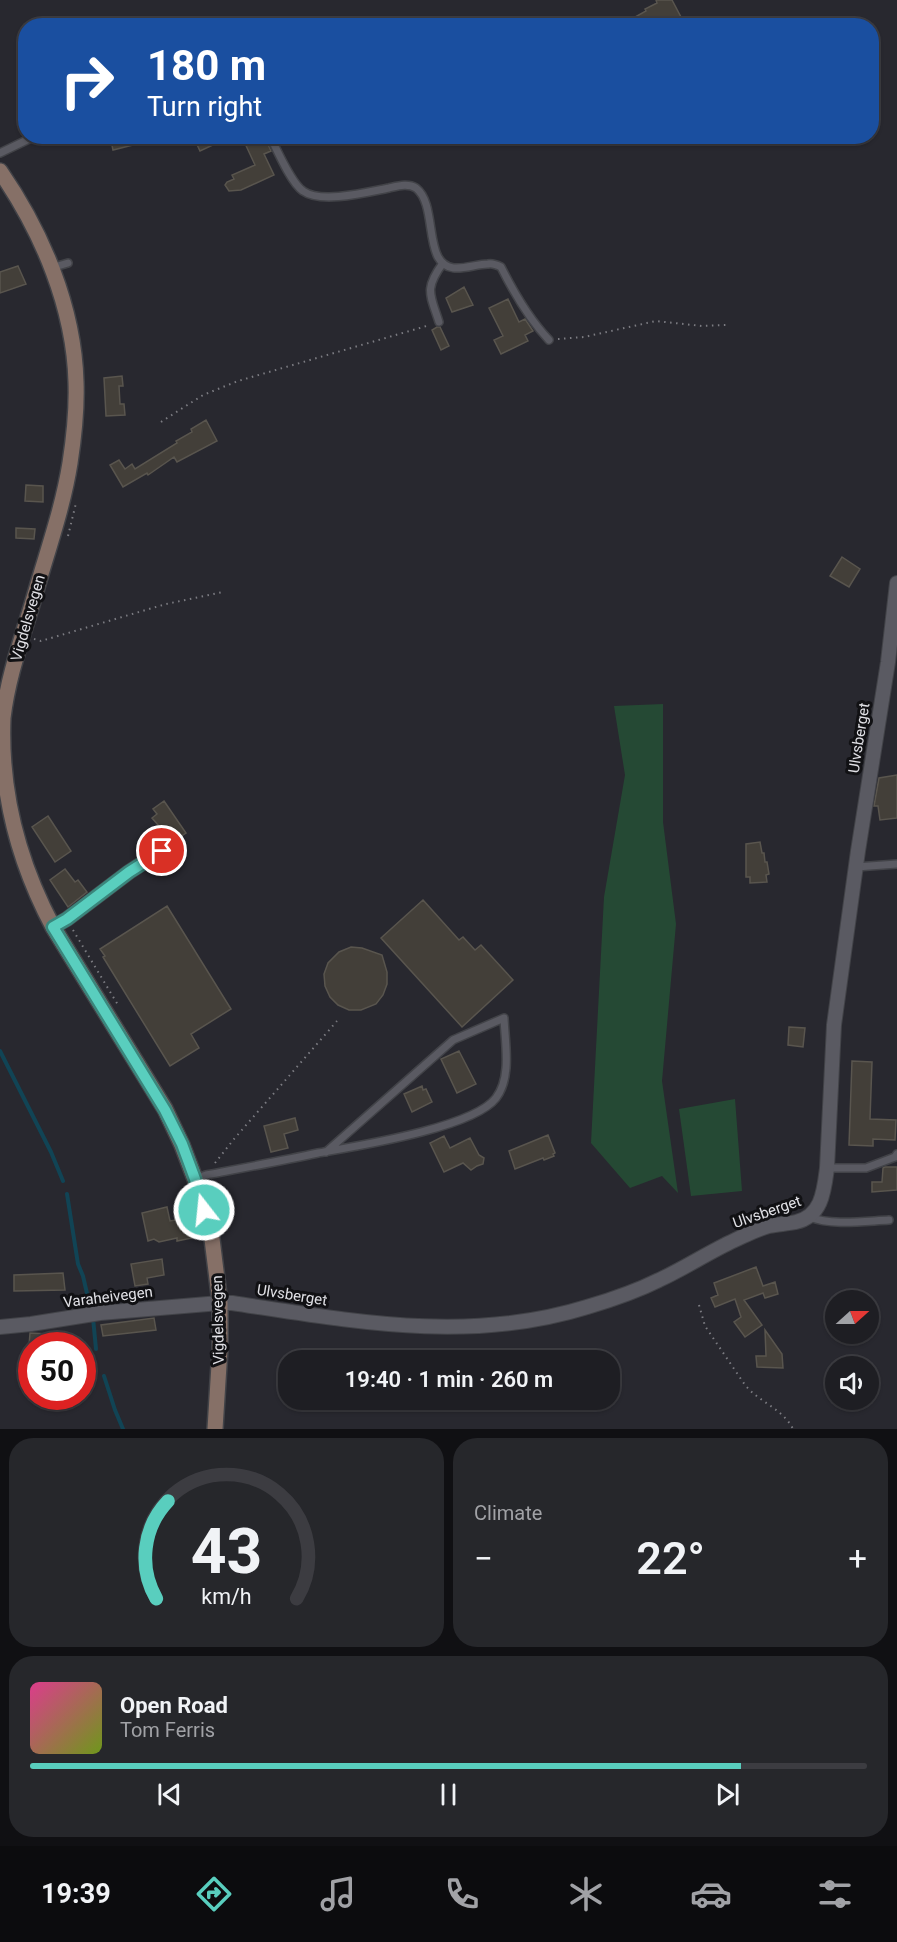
<!DOCTYPE html>
<meta charset="utf-8">
<style>
body{margin:0;font-family:Roboto,sans-serif;background:#26272b;color:#f1f3f6;height:100vh;display:flex;flex-direction:column;font-size:22px;white-space:nowrap}
*{box-sizing:border-box;margin:0}
p{font-size:20px;color:#a1a2a6}
.icon{flex:none;width:33px;height:33px;fill:none;stroke:currentColor;stroke-width:2;stroke-linecap:round;stroke-linejoin:round}
.map{position:relative;height:1429px;overflow:hidden}
.panel{display:flex;flex-direction:column;gap:9px;padding:9px;background:#101013;flex:1}
.panel>*{flex:none}
.banner{position:absolute;left:18px;top:18px;width:861px;height:126px;border-radius:24px;box-shadow:0 2px 4px #0004,0 0 0 2px #3c3c41;background:#1a4fa0;color:#fff;overflow:hidden}
.needle{width:39px;rotate:69deg}
.tools{position:absolute;left:825px;top:1290px;display:grid;gap:12px}
.tools a{display:grid;place-items:center;width:54px;height:54px;border-radius:50%;background:#1e1e23;box-shadow:0 2px 4px #0004,0 0 0 2px #3c3c41;font-size:30px}
.speed{position:absolute;left:18px;top:1332px;display:flex;gap:12px;font-size:30px;font-weight:700;text-align:center}
.speed>*{display:grid;place-content:center;width:78px;height:78px;border-radius:50%;background:#1e1e23;box-shadow:0 2px 4px #0004,0 0 0 2px #3c3c41;line-height:1}
.speed .limit{border:9px solid #d22;background:#fff;color:#111}
.pin{position:absolute;display:grid;place-items:center;width:51px;height:51px;color:#fff;margin:-26px;border:3px solid #fff;border-radius:50%;box-shadow:0 2px 6px #0007}
.me{position:absolute;width:66px;margin:-33px;rotate:344deg;stroke-linejoin:round;filter:drop-shadow(0 0 4px #0008)}
.turn{display:flex;align-items:center;gap:21px;height:126px;padding:0 30px;font-size:27px}
.turn .icon{width:78px;height:78px;stroke-width:2.5}
.turn b{display:block;font-size:42px;line-height:51px}
.big{font-size:45px;font-weight:600;line-height:1.1}
.panel .widget{flex:1;display:flex;flex-direction:column;justify-content:center;gap:9px;min-width:0;padding:0 21px;border-radius:24px;background:#26272b}
.panel .dial{align-items:center;gap:0}
.dial svg{height:156px;overflow:visible;fill:none;stroke:#3c3c41;stroke-width:7;stroke-linecap:round;text-anchor:middle}
.dial text{fill:#f1f3f6;stroke:none}
.song{display:flex;align-items:center;gap:18px}
.cover{width:72px;height:72px;border-radius:9px;background:linear-gradient(135deg,hsl(330 70% 55%),hsl(80 70% 35%))}
.played{height:6px;border-radius:3px;background:linear-gradient(90deg,#59cebe 85%,#3c3c41 85%)}
.keys{display:flex;justify-content:space-around;direction:ltr}
.heat{display:flex;justify-content:space-between;align-items:center;font-size:33px;direction:ltr}
.panel .tiles{flex:1;display:grid;gap:9px;grid-template-columns:1fr 1fr}
.widget:last-child{grid-column:span 2}
.trip{position:absolute;left:278px;top:1350px;width:342px;height:60px;border-radius:24px;background:#1e1e23;box-shadow:0 2px 4px #0004,0 0 0 2px #3c3c41;font-weight:600;line-height:60px;text-align:center}
.dock{display:flex;height:96px;justify-content:space-around;align-items:center;background:#0c0c0e;color:#a1a2a6}
.dock .icon{width:42px;height:42px}
.dock .current{color:#59cebe}
.dock b{font-size:27px;color:#f1f3f6}
.map>svg:first-child{display:block}
.green{fill:#254934}
.lines{fill:none;stroke-linecap:round;stroke-linejoin:round}
.stream{stroke:#145;stroke-width:4}
.building{fill:#433f39;stroke:#59554e;stroke-width:1.5}
.service-casing{stroke:#424348;stroke-width:10}
.minor-casing{stroke:#424348;stroke-width:16}
.secondary-casing{stroke:#424348;stroke-width:18}
.path{stroke:#7c7c82;stroke-width:2;stroke-dasharray:1.5 4.5;stroke-linecap:butt}
.service{stroke:#5a5a62;stroke-width:7}
.minor{stroke:#5a5a62;stroke-width:14}
.secondary{stroke:#867067;stroke-width:15}
.route-casing{stroke:#3a867c;stroke-width:15}
.route{stroke:#59cebe;stroke-width:10}
.labels{text-anchor:middle;dominant-baseline:central;stroke-width:6;stroke-linejoin:round;paint-order:stroke}
.street-label{font-size:15px;fill:#e0e0e5;stroke:#111114}
</style>
<div class="map">
<svg width="897" height="1429" viewBox="0 0 897 1429">
<rect width="100%" height="100%" fill="#28282f"/>
<!-- green -->
<path class="green" d="M663,704V822L676,924L662,1081L678,1193L662,1176L630,1188L591,1143L604,897L625,775L614,706Z
M735,1099L742,1191L691,1196L679,1109Z"/>
<g class="lines">
<!-- stream -->
<path class="stream" d="M0,1051L51,1152L63,1181
M67,1194L78,1264L83,1276L91,1311
M93,1318L96,1349
M104,1376L115,1410L123,1429"/>
</g>
<!-- building -->
<path class="building" d="M656,0H672L682,19L669,26H619L646,11L645,9L657,3Z
M110,136H152L153,140L113,150Z
M193,136H232L200,151Z
M249,136H264L271,151L264,154L274,175L241,190L229,191L225,185L227,182L234,179L232,175L255,165L243,139Z
M18,266L26,284L0,293V272Z
M464,287L473,305L452,312L446,298Z
M508,299L519,322L525,319L533,331L525,335L528,341L501,354L494,340L503,336L489,308Z
M437,327H440L449,346L441,350L432,330Z
M122,376L123,386H119L120,404H124L125,415L106,416L104,378Z
M206,420L217,441L177,462L174,457L148,475L147,473L123,487L110,465L119,460L125,469L132,464L135,469L177,443L176,441L192,432L191,429Z
M26,485L43,486V502L25,501Z
M16,528L35,529L34,539L16,538Z
M842,557L860,569L849,587L830,576Z
M897,775V818L880,820L878,806H874L879,778Z
M164,801L186,833L174,841L168,832L166,834L152,818L157,814L153,809Z
M48,816L71,851L55,862L32,827Z
M760,842L762,853H764L765,862H767L769,874L766,875L767,882L750,883V877H746V844Z
M65,869L75,882L78,880L87,892L68,907L50,880Z
M423,900L459,940L463,937L475,950L481,945L513,980L462,1027L381,938Z
M167,906L231,1009L191,1034L199,1048L170,1066L103,957L105,956L100,949Z
M351,947L362,948L382,955L387,972V984L383,995L376,1004L361,1010H349L338,1005L330,997L325,986L324,974L328,963L339,952Z
M789,1027L805,1028L803,1047L788,1045Z
M459,1051L476,1084L457,1093L441,1059Z
M852,1061L872,1062L870,1119L896,1120L895,1140L873,1139V1146L849,1145Z
M422,1086L423,1090L426,1089L432,1102L412,1112L404,1094Z
M295,1118L298,1130L284,1134L288,1148L271,1152L264,1126Z
M548,1135L555,1153L553,1154L554,1156L544,1160L543,1158L515,1169L509,1151Z
M444,1136L450,1148L470,1138L479,1155L484,1158L483,1164L477,1166L471,1170L463,1163L444,1172L430,1143Z
M885,1167H897V1190L872,1192V1182H882L883,1168Z
M167,1207L170,1221L188,1218L192,1238L177,1241V1238L159,1242L154,1239L148,1241L142,1213Z
M162,1259L164,1275L147,1278L148,1284L135,1286L131,1264Z
M756,1267L763,1286L775,1282L778,1294L765,1298L763,1293L744,1300L762,1325L745,1337L734,1322L741,1317L735,1299L715,1307L711,1298L718,1295L714,1283Z
M63,1273L65,1290L14,1291V1275Z
M154,1318L156,1330L103,1336L101,1325Z
M765,1330L782,1354L783,1368L757,1367L756,1356H766Z
M30,1333L47,1334L46,1346H29Z"/>
<g class="lines">
<defs>
<path id="service" d="M270,136C277,150 291,183 303,191C321,204 368,192 389,188C398,186 408,183 416,188C433,201 428,239 438,257C449,277 471,264 488,264C493,263 497,265 501,267C514,293 529,319 549,340
M0,153L29,139L41,136
M51,268L68,263
M439,322C430,294 424,289 443,263
M856,867L897,864
M827,1168H866L895,1157L897,1154
M195,1179L206,1175C243,1168 281,1161 318,1153C357,1146 473,1128 496,1098C512,1077 505,1043 504,1018L453,1040L326,1152
M810,1217C831,1226 866,1221 889,1220"/>
<path id="minor" d="M53,927L67,919L129,872L161,851
M0,1327L31,1324L100,1313L220,1303H232C352,1321 468,1344 587,1307C611,1300 637,1291 659,1280C685,1268 709,1252 735,1240C746,1235 757,1229 769,1226C778,1224 787,1224 796,1222C822,1216 824,1191 827,1168L834,1025L858,851L888,662L897,583"/>
<path id="secondary" d="M0,171C42,232 74,307 76,382C77,409 74,437 70,463C63,507 48,549 36,591C24,633 8,675 3,718C0,792 19,863 53,927L165,1109L182,1145L195,1179L212,1239L220,1303V1349L215,1429"/>
</defs>
<!-- service casing -->
<use href="#service" class="service-casing"/>
<!-- minor casing -->
<use href="#minor" class="minor-casing"/>
<!-- secondary casing -->
<use href="#secondary" class="secondary-casing"/>
<!-- path -->
<path class="path" d="M558,339L584,337L656,321L702,326L726,325
M161,422L203,395L238,381L430,325
M68,536L76,503
M34,639L41,641L166,604L223,592
M73,930L118,1005
M215,1163L234,1139L337,1021
M699,1305L705,1326L745,1385C759,1402 783,1409 793,1429"/>
<!-- service -->
<use href="#service" class="service"/>
<!-- minor -->
<use href="#minor" class="minor"/>
<!-- secondary -->
<use href="#secondary" class="secondary"/>
</g>
<g class="lines">
<defs>
<path id="route" d="M162,851L129,872L67,919L53,927L165,1110L182,1144L195,1179L204,1210"/>
</defs>
<!-- route casing -->
<use href="#route" class="route-casing"/>
<!-- route -->
<use href="#route" class="route"/>
</g>
<g class="labels">
<!-- street labels -->
<g class="street-label">
<text transform="translate(28 618) rotate(-74)">Vigdelsvegen</text>
<text transform="translate(859 738) rotate(-81)">Ulvsberget</text>
<text transform="translate(767 1212) rotate(-19)">Ulvsberget</text>
<text transform="translate(292 1295) rotate(9)">Ulvsberget</text>
<text transform="translate(108 1297) rotate(-7)">Varaheivegen</text>
<text transform="translate(218 1320) rotate(-91)">Vigdelsvegen</text>
</g>
</g>
</svg>
<div class="tools">
<a><svg class="needle" viewBox="-14 -14 28 28"><path d="M0-13l5 13h-10z" fill="#e53935"/><path d="M0 13l5-13h-10z" fill="#a1a2a6"/></svg></a>
<a><svg class="icon" aria-label="sound" viewBox="0 0 24 24"><path d="M4 9h4l5-4v14l-5-4H4zM17 9q2 3 0 6"/></svg></a>
</div>
<div class="speed"><div class="limit">50</div></div>
<div class="pin" style="left:162px;top:851px;background:#d93025"><svg class="icon" aria-label="arrive" viewBox="0 0 24 24"><path d="M6 21V4h12l-3 4 3 4H6"/></svg></div>
<svg class="me" style="left:204px;top:1210px" viewBox="-20 -20 40 40"><circle r="17" fill="#59cebe" stroke="#fff" stroke-width="3"/><path d="M0-11L8 9 0 5-8 9z" fill="#fff"/></svg>
<div class="trip">19:40 · 1 min · 260 m</div>
<div class="banner">
<div class="turn"><svg class="icon" aria-label="right" viewBox="0 0 24 24"><path d="M7 20v-9h11M14 6l5 5-5 5"/></svg><div><b>180 m</b>Turn right</div></div>
</div>
</div>
<section class="panel">
<div class="tiles">
<div class="widget dial"><svg viewBox="0 0 100 80">
<path d="M14 69A42 42 0 1 1 86 69"/>
<path d="M14 69A42 42 0 0 1 20 19" stroke="#59cebe"/>
<text x="50" y="56" font-size="32" font-weight="700">43</text>
<text x="50" y="72" font-size="11">km/h</text>
</svg></div>
<div class="widget"><p>Climate</p>
<div class="heat"><a>−</a><b class="big">22°</b><a>+</a></div>
</div>
<div class="widget">
<div class="song"><i class="cover"></i><div><b>Open Road</b><p>Tom Ferris</p></div></div>
<div class="played"></div>
<div class="keys"><svg class="icon" aria-label="previous" viewBox="0 0 24 24"><path d="M18 5L8 12l10 7zM5 5v14"/></svg><svg class="icon" aria-label="pause" viewBox="0 0 24 24"><path d="M8 5v14M16 5v14"/></svg><svg class="icon" aria-label="next" viewBox="0 0 24 24"><path d="M6 5l10 7-10 7zM19 5v14"/></svg></div>
</div>
</div>
</section>
<nav class="dock">
<b>19:39</b>
<svg class="icon current" aria-label="directions" viewBox="0 0 24 24"><path d="M12 3l9 9-9 9-9-9zM9 14v-3h6M13 9l2 2-2 2"/></svg>
<svg class="icon" aria-label="music" viewBox="0 0 24 24"><path d="M9 18V5l10-2v13"/><circle cx="6" cy="18" r="3"/><circle cx="16" cy="16" r="3"/></svg>
<svg class="icon" aria-label="phone" viewBox="0 0 24 24"><path d="M5 4h4l2 5-3 2q2 4 5 5l2-3 5 2v4C11 20 4 13 5 4z"/></svg>
<svg class="icon" aria-label="climate" viewBox="0 0 24 24"><path d="M12 3v18M4 7l16 10M4 17L20 7"/></svg>
<svg class="icon" aria-label="car" viewBox="0 0 24 24"><path d="M5 17H2v-5l4-1 3-4h7l3 4 3 1v5h-3M9 17h6M6 11h13"/><circle cx="7" cy="17" r="2"/><circle cx="17" cy="17" r="2"/></svg>
<svg class="icon" aria-label="filters" viewBox="0 0 24 24"><path d="M4 7h16M4 17h16"/><circle cx="9" cy="7" r="2"/><circle cx="15" cy="17" r="2"/></svg>
</nav>
